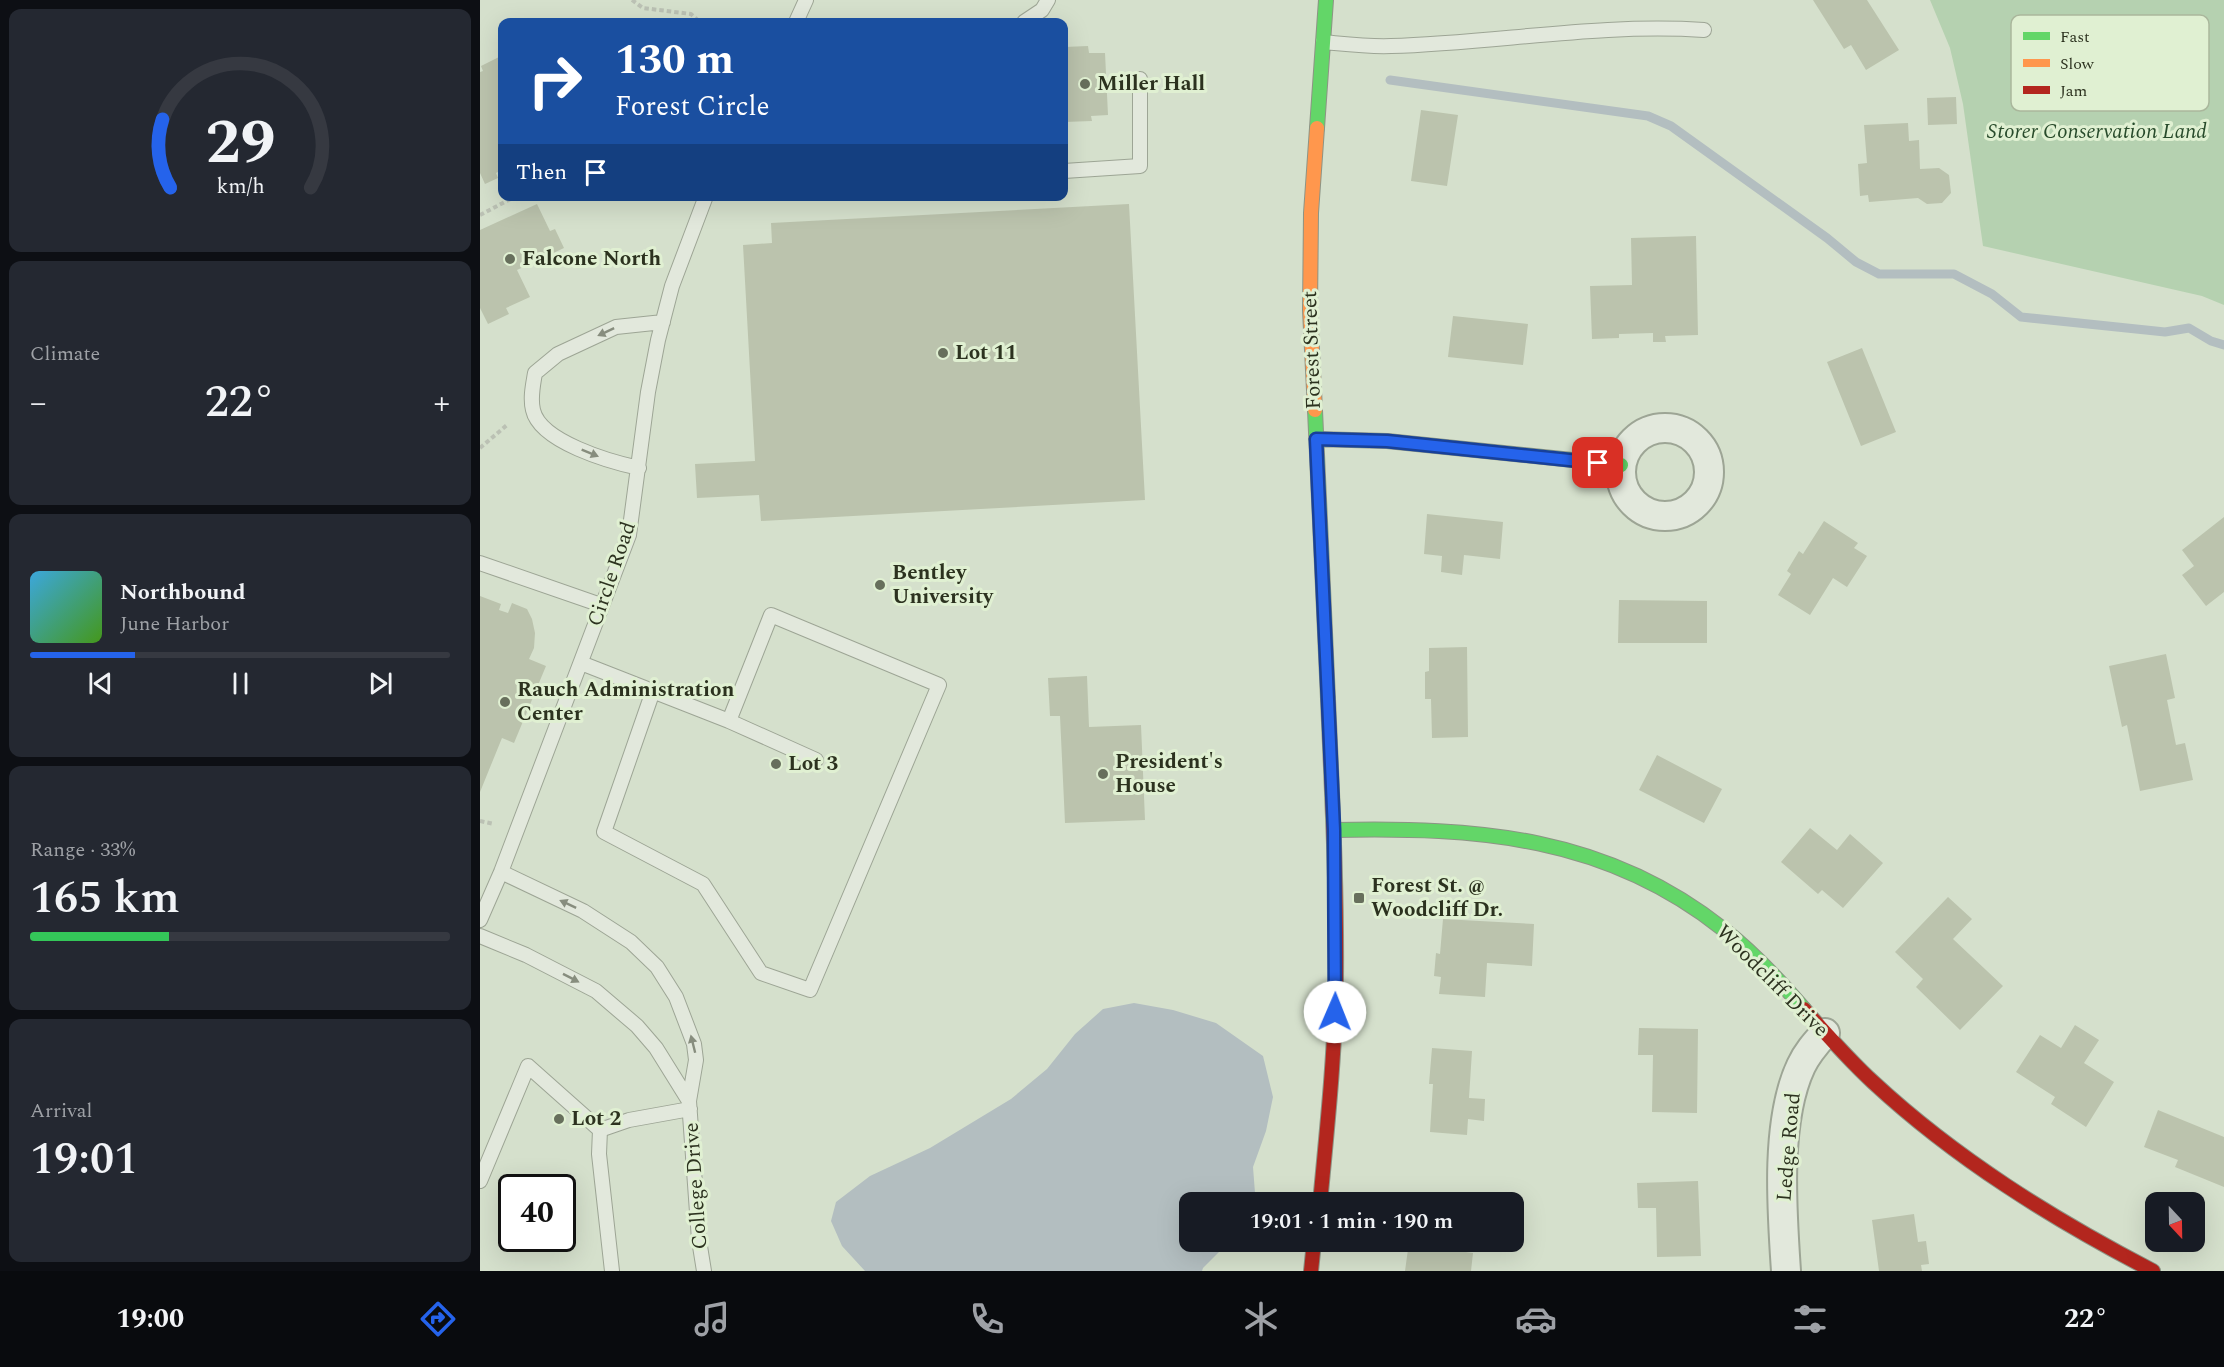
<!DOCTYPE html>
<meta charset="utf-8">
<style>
body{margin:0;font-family:Spectral,serif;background:#242831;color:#f1f3f6;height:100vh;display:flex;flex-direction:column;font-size:22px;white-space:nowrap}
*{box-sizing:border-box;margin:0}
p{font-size:20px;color:#9ea1a6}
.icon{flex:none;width:33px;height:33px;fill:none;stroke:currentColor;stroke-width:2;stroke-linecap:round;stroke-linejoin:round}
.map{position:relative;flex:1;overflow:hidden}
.sheet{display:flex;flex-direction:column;gap:9px;padding:9px;background:#0d0f14;width:480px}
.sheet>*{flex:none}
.top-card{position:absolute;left:18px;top:18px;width:570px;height:183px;border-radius:12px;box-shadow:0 6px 24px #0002;background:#1a4fa0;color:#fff;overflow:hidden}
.needle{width:39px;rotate:158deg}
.tools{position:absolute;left:1665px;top:1192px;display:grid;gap:12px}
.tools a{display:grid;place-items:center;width:60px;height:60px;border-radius:12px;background:#171b24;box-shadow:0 6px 24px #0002;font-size:30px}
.speed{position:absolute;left:18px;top:1174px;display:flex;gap:12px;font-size:30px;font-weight:700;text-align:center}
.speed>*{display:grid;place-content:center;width:78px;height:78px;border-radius:50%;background:#171b24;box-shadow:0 6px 24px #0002;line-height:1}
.speed .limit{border:3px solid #111;border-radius:9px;background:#fff;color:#111}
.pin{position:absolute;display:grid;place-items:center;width:51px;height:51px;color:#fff;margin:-26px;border-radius:12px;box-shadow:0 3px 9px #0006}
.me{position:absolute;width:66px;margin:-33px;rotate:1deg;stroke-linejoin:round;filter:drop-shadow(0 0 4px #0008)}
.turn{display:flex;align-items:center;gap:21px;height:126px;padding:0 18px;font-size:27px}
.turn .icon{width:78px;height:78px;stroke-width:2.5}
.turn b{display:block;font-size:42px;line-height:51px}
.then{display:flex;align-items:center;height:57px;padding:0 18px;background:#0003;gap:12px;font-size:22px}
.big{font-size:45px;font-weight:600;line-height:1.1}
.sheet .card{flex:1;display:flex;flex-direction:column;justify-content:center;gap:9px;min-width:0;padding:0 21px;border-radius:12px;background:#242831}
.sheet .dial{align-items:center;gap:0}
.dial svg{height:156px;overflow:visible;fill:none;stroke:#363941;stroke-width:7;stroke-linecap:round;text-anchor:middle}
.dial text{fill:#f1f3f6;stroke:none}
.song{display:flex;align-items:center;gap:18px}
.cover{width:72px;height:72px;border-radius:9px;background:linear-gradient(135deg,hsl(200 70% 55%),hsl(100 70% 35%))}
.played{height:6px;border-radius:3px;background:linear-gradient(90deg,#2563eb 25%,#363941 25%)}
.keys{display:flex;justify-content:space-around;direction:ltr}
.heat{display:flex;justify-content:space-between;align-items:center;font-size:33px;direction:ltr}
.charge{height:9px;border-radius:4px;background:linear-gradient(90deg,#34c759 33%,#363941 0)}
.trip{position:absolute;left:699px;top:1192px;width:345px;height:60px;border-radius:12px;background:#171b24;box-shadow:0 6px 24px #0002;font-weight:600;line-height:60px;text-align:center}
.tabs{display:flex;height:96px;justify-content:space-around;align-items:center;background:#090b0e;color:#9ea1a6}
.tabs .icon{width:42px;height:42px}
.tabs .current{color:#2563eb}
.tabs b{font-size:27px;color:#f1f3f6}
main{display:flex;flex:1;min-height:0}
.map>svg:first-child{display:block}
.green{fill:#b5d1b0}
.water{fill:#b3bec0}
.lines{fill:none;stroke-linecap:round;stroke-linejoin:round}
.stream{stroke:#b3bec0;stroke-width:9}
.building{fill:#bbc3ad}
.lane-casing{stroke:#9da595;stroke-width:16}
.street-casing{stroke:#9da595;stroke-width:32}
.fast-casing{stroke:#8d9485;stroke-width:16}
.slow-casing{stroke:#8d9485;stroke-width:16}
.jam-casing{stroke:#8d9485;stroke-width:16}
.path{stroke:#bbc1b4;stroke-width:4;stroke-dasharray:4.5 3;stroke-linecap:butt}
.lane{stroke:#e2e8dc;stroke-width:14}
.street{stroke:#e2e8dc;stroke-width:28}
.fast{stroke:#63d668;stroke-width:14}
.slow{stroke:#ff974d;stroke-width:14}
.jam{stroke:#b3261e;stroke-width:14}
.oneway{fill:#878d7e}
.route-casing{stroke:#184099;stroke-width:15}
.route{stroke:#2563eb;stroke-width:10}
.poi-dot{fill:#676f5c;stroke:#e0f0d2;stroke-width:2}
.labels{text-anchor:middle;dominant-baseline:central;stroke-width:6;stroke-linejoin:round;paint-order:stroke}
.poi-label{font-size:21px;font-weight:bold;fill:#2c321f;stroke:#e0f0d2;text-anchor:start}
.park-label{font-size:21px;font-style:italic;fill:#284b2b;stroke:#e0f0d2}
.street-label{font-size:21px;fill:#2c321f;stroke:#e0f0d2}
.key{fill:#e0f0d2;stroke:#aab79c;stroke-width:1.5}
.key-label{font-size:16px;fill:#2c321f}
</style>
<main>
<section class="sheet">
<div class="card dial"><svg viewBox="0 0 100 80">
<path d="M14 69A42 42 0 1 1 86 69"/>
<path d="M14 69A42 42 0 0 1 10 34" stroke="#2563eb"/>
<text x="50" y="56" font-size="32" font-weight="700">29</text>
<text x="50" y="72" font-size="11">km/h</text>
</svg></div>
<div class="card"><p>Climate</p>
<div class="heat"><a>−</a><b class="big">22°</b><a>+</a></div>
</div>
<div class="card">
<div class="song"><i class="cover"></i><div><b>Northbound</b><p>June Harbor</p></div></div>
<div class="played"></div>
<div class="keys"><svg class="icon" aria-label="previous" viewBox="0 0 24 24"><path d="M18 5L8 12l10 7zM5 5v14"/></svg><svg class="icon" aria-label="pause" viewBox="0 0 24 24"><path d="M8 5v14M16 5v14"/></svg><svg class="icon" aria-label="next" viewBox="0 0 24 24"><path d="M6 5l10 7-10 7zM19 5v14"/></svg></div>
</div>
<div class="card"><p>Range · 33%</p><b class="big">165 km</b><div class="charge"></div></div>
<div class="card"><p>Arrival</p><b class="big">19:01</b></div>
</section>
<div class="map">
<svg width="1744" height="1271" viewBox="0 0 1744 1271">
<rect width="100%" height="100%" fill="#d5e0cc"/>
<!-- green -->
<path class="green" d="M1450,0H1744V305L1722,296L1503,246L1483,104L1470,48Z"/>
<!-- water -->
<path class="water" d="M654,1003L693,1010L736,1023L783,1056L793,1097L786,1131L773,1167L775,1193L773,1203H710V1242H749L723,1268L722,1271H385L362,1246L351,1221L356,1202L390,1176L450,1148L531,1099L567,1069L595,1034L623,1009Z"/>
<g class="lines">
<!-- stream -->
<path class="stream" d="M910,80L1168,116L1191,126L1347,238L1376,262L1399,274H1474L1512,294L1541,317L1685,332L1709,328L1731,341L1744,345"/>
</g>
<!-- building -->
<path class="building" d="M1333,0H1387L1419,50L1386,70L1371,45L1364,49Z
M608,46L609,53H625L628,115L611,116L612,121L584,122V47Z
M21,56L22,170L16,173L18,178L5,184L0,173V72L3,71L1,66Z
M1476,97L1477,124L1448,125L1447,98Z
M941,110L978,115L967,186L931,181Z
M1428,123L1429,141L1439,140L1440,169L1459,168L1469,175L1471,193L1462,203L1447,204L1438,198L1389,202L1388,195L1380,196L1378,164L1387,163L1384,125Z
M57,204L70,231L75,229L84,248L37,270L50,297L26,308L29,314L8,324L0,308V230Z
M649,204L665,500L281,521L279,495L217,498L215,464L275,461L263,245L292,243L291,223Z
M1216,236L1218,335L1185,336L1186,342H1173V333L1139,334V338L1112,339L1110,286L1152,285L1151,238Z
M973,316L1048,324L1043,365L968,357Z
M1382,348L1416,432L1381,446L1347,362Z
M947,514L1023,522L1020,559L984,555L982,575L961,572L962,556L944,554Z
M1744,517V592L1726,606L1702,575L1714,566L1702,550Z
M1344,521L1378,543L1374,548L1387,556L1367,587L1353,578L1330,615L1298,595L1311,574L1307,571L1319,551L1323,554Z
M0,596L21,604L19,610L28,613L32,603L47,609L52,619L55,633L54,648L49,659L66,666L34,743L22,738L0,792Z
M1139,600L1227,601V643H1138Z
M987,647L988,737L952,738L951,699H945V672L949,671V648Z
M1686,654L1695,698L1687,700L1696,745L1705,743L1713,780L1660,791L1647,725L1642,727L1629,666Z
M607,676L609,727L661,725L665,820L585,823L580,716H570L568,678Z
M1177,755L1242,789L1224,823L1159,790Z
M1330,828L1357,850L1370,834L1403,863L1363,908L1342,890L1338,894L1301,862Z
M1468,897L1492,919L1473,939L1523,986L1480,1030L1436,987L1443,979L1415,952Z
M963,919L1054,924L1052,966L1007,963L1005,997L959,994L961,977L954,976L956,953L960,954Z
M1595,1025L1619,1040L1604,1063L1634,1082L1606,1127L1571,1104L1575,1097L1536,1072L1560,1035L1581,1048Z
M1159,1028L1218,1029L1217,1113L1172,1112L1173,1055H1158Z
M952,1048L992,1051L989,1098L1005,1099L1004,1121L988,1119L987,1135L950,1132L953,1084H949Z
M1678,1110L1744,1137V1187L1695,1167L1698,1160L1664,1147Z
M1218,1181L1221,1256L1177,1257L1176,1208H1158L1157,1183Z
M1434,1214L1438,1242L1446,1241L1449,1264L1441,1265L1442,1271H1399L1392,1220Z
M929,1242H972L971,1250L993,1253L991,1271H925Z"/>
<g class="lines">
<defs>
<path id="lane" d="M316,22L326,0
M544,22L562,10L568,0
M843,42C865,44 889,47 911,46C1016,43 1119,23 1224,30
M584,171L660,166V79
M159,468C131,462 60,442 53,410C50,398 53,385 55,373L78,354L136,327L183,322
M0,563L121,605
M101,663L249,721L291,615L459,685L330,990L281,973L223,884L124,832L173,691
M249,721L336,760
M21,872L103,911L151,942L177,967L196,997L214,1044L216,1060L209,1101L219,1240L224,1271
M0,920L21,872L149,535L168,392L178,340L192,286L226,196
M0,936L46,955L116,991L157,1026L176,1048L209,1101
M120,1130L149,1120L210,1109
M0,1181L48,1066L120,1130L119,1154L132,1271"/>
<path id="street" d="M1141 472a44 44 0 1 1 88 0a44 44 0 1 1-88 0Z
M1306,1271C1302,1211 1295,1121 1321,1066C1327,1053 1335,1044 1345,1033"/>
<path id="fast" d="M837,128L846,0
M835,410L848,699
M836,439L907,441L1141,465
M854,830C998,827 1126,836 1243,929C1273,952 1299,980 1324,1009"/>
<path id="slow" d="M835,410L830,310L831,213L837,128"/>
<path id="jam" d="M1324,1009C1346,1034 1368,1059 1393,1082C1476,1159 1573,1219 1673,1271
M840,1203C847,1129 855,1055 856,981C857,887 852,793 848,699
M831,1271L834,1242"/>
</defs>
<!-- lane casing -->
<use href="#lane" class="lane-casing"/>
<!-- street casing -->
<use href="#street" class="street-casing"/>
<!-- fast casing -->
<use href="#fast" class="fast-casing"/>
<!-- slow casing -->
<use href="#slow" class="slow-casing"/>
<!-- jam casing -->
<use href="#jam" class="jam-casing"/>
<!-- path -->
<path class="path" d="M152,0L163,8L211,14L220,22
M117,196H121
M0,215L36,196
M0,448L27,425
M0,821L14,824"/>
<!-- lane -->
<use href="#lane" class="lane"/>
<!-- street -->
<use href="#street" class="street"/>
<!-- fast -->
<use href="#fast" class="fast"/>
<!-- slow -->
<use href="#slow" class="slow"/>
<!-- jam -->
<use href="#jam" class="jam"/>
</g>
<!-- one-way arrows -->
<defs><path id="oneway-solid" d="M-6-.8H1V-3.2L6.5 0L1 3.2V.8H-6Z" transform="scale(1.5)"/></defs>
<g class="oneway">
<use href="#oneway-solid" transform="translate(126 332) rotate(155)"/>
<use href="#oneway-solid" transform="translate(110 453) rotate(22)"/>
<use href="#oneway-solid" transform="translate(88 904) rotate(-155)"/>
<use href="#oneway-solid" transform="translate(91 978) rotate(27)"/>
<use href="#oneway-solid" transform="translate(213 1044) rotate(-104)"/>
</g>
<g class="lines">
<defs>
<path id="route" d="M855,1012L854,830L836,439L907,441L1118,463"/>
</defs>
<!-- route casing -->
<use href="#route" class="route-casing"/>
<!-- route -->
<use href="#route" class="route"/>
</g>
<!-- markers -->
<g class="poi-dot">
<circle cx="605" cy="84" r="6"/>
<circle cx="30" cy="259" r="6"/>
<circle cx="463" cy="353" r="6"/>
<circle cx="400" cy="585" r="6"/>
<circle cx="25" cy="702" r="6"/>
<circle cx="296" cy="764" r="6"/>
<circle cx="623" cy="774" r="6"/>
<rect x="873" y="892" width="12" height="12" rx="3"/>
<circle cx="79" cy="1119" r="6"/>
</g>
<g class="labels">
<!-- poi labels -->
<g class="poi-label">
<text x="617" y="84">Miller Hall</text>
<text x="42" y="259">Falcone North</text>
<text x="475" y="353">Lot 11</text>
<text x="412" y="573">Bentley<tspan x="412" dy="24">University</tspan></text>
<text x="37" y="690">Rauch Administration<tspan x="37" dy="24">Center</tspan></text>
<text x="635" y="762">President's<tspan x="635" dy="24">House</tspan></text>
<text x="308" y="764">Lot 3</text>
<text x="891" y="886">Forest St. @<tspan x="891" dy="24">Woodcliff Dr.</tspan></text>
<text x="91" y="1119">Lot 2</text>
</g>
<!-- park labels -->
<g class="park-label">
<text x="1617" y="132">Storer Conservation Land</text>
</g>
<!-- street labels -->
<g class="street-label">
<text transform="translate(832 350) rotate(-92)">Forest Street</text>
<text transform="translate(132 574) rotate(-71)">Circle Road</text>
<text transform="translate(1292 981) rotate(45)">Woodcliff Drive</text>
<text transform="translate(1309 1147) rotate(-85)">Ledge Road</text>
<text transform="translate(216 1186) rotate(-94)">College Drive</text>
</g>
</g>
<!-- legend -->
<rect x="1531" y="15" width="198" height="96" rx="9" class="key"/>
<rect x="1543" y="32" width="27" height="8" fill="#63d668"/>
<rect x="1543" y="59" width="27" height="8" fill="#ff974d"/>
<rect x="1543" y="86" width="27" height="8" fill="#b3261e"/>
<g class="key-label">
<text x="1580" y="42">Fast</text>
<text x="1580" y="69">Slow</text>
<text x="1580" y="96">Jam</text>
</g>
</svg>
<div class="tools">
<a><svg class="needle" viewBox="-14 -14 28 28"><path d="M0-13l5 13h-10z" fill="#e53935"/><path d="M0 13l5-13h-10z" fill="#9ea1a6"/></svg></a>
</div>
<div class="speed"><div class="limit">40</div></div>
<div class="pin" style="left:1118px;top:463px;background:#d93025"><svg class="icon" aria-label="arrive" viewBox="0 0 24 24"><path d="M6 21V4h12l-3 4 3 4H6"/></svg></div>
<svg class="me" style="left:855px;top:1012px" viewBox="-20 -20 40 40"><circle r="19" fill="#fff"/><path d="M0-13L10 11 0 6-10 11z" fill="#2563eb"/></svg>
<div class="trip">19:01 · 1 min · 190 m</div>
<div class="top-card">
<div class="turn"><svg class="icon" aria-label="right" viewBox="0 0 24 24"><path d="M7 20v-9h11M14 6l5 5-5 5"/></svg><div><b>130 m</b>Forest Circle</div></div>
<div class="then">Then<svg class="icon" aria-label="arrive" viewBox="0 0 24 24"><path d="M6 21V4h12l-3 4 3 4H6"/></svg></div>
</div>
</div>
</main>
<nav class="tabs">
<b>19:00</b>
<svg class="icon current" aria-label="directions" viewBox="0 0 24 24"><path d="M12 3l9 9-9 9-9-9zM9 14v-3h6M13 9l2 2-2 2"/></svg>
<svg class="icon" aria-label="music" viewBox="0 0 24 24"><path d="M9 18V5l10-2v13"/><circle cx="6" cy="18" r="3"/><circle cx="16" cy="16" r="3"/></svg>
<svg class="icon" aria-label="phone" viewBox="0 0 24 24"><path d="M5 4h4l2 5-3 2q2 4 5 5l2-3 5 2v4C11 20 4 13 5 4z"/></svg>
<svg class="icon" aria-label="climate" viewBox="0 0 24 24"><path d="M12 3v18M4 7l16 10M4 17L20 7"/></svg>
<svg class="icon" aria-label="car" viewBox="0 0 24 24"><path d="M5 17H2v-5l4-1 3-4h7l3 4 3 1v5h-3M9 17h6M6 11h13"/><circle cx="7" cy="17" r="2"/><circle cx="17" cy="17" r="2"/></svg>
<svg class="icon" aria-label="filters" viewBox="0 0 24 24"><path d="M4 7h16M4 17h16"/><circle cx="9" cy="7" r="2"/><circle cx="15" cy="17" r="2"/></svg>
<b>22°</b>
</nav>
